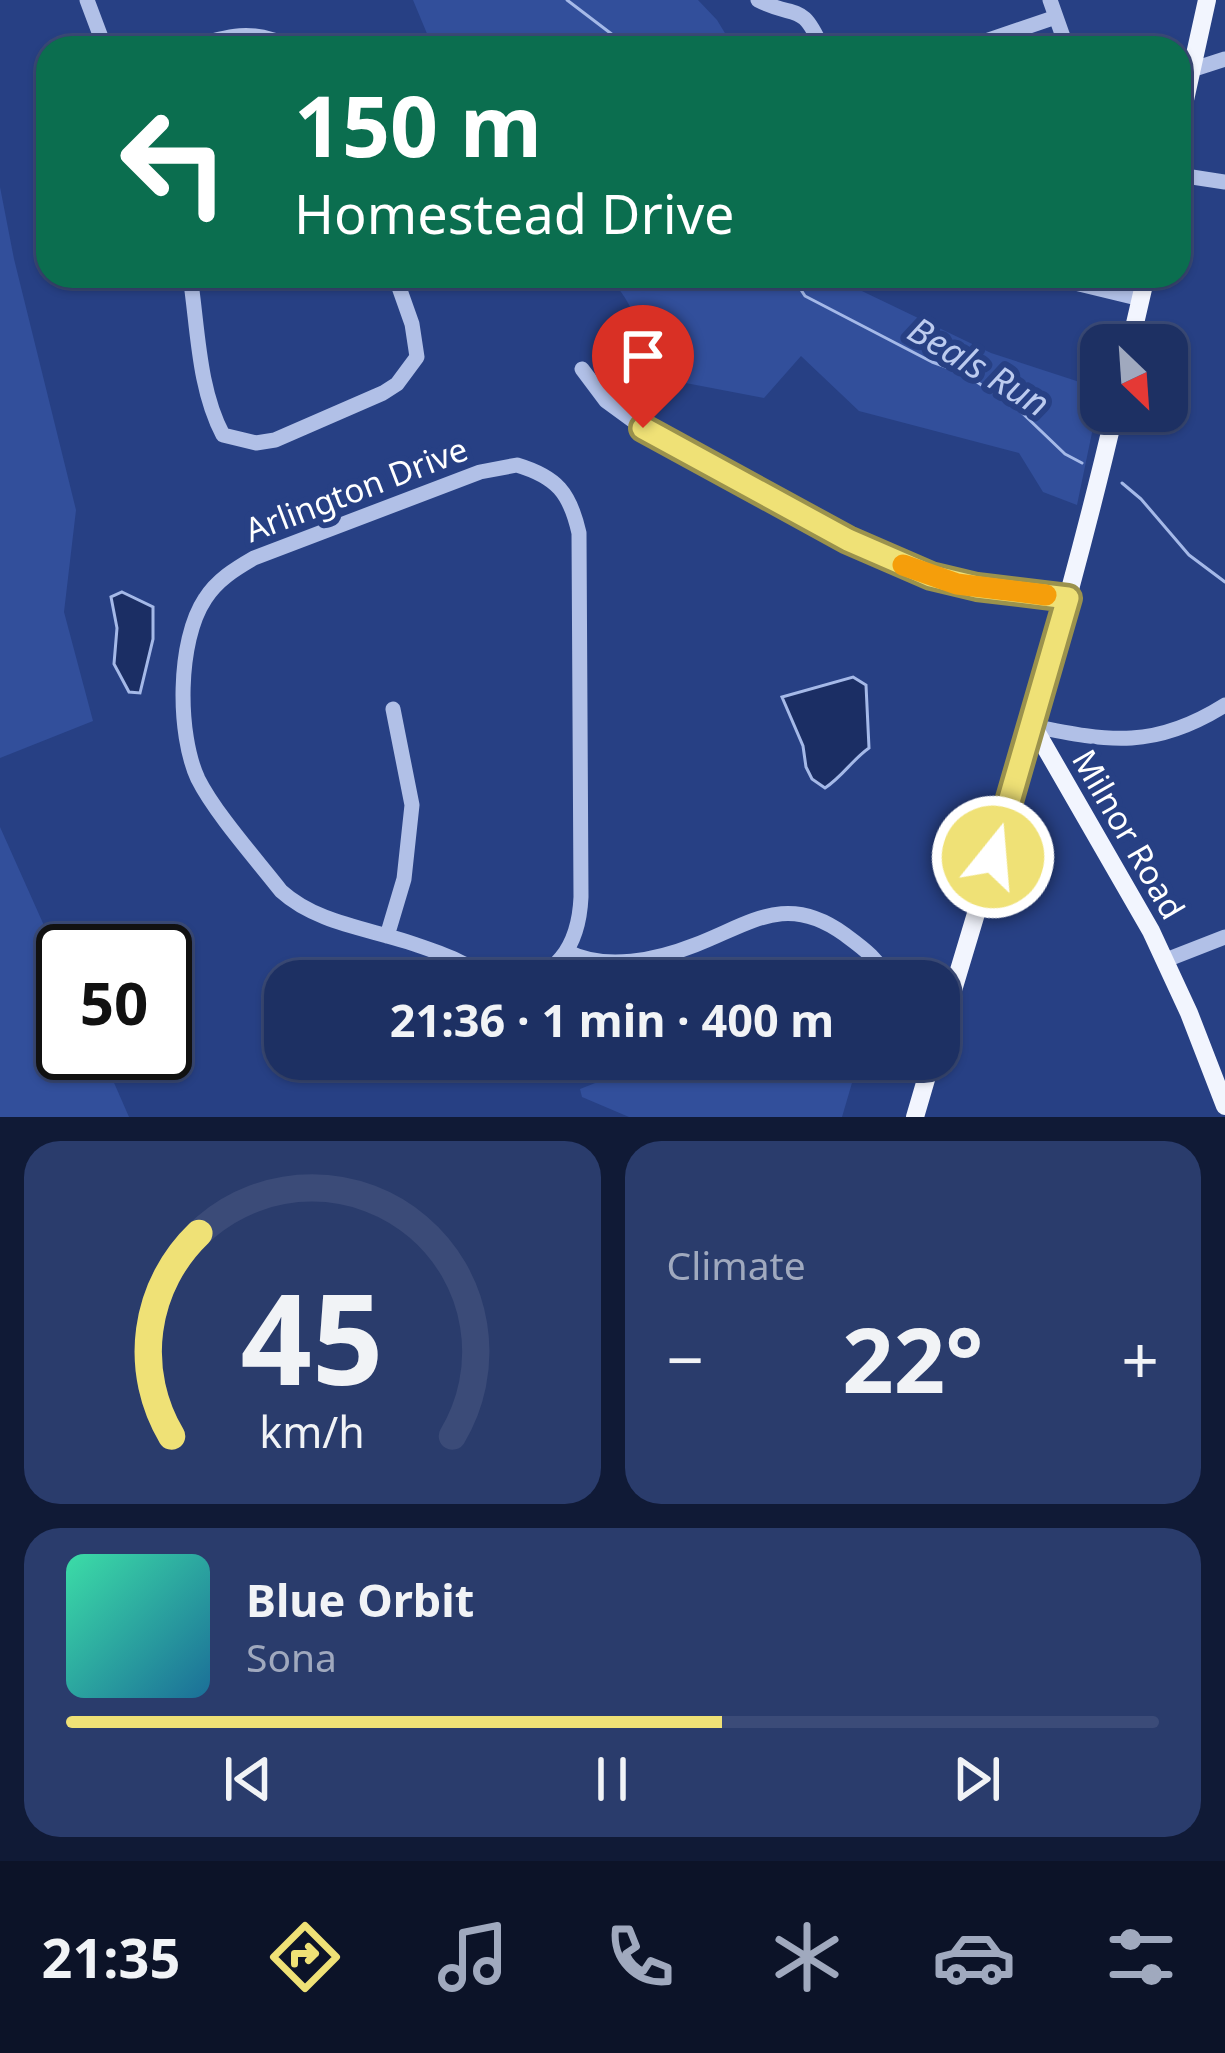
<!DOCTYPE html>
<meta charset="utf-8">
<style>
body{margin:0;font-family:"Noto Sans",sans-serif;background:#2a3c6c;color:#f1f3f6;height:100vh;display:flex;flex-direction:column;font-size:45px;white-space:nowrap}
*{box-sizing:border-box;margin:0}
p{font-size:39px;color:#a0a9be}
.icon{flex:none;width:66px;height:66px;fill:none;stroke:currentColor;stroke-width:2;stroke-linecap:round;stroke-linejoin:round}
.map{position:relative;height:1117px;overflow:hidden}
.side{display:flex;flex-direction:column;gap:24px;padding:24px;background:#101a36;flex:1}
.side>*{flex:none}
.guide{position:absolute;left:36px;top:36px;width:1155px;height:252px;border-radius:36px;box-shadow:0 3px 9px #0004,0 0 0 3px #3b4b78;background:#0b6e4f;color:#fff;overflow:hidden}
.needle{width:78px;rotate:155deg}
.buttons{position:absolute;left:1080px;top:324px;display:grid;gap:24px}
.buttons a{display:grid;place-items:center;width:108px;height:108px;border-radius:24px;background:#1d3063;box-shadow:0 3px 9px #0004,0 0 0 3px #3b4b78;font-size:60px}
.speed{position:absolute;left:36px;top:924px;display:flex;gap:24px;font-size:60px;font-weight:700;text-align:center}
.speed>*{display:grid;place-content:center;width:156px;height:156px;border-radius:50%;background:#1d3063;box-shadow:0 3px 9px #0004,0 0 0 3px #3b4b78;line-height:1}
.speed .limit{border:6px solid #111;border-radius:18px;background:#fff;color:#111}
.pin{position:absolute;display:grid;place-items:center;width:102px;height:102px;color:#fff;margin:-123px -51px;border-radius:50% 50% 50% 0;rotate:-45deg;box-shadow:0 0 12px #0007}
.pin .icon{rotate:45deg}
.me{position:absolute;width:132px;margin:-66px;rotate:17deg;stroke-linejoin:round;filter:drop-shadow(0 0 9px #0008)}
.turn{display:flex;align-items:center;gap:42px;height:252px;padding:0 60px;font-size:54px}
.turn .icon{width:156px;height:156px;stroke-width:2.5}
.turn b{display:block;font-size:84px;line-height:102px}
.big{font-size:90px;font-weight:700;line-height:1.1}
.side .widget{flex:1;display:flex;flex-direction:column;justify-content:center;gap:18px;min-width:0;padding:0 42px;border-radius:36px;background:#2a3c6c}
.side .dial{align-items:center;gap:0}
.dial svg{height:312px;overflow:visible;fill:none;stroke:#3b4b78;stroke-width:7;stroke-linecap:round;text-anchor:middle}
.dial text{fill:#f1f3f6;stroke:none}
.song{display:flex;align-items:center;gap:36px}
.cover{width:144px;height:144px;border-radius:18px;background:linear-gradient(135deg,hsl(160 70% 55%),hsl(200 70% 35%))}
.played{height:12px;border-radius:6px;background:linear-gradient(90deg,#efe176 60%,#3b4b78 60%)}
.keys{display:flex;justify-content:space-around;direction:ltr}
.heat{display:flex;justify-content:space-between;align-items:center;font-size:66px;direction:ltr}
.side .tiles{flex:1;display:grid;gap:24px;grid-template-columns:1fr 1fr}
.widget:last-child{grid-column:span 2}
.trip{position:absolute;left:264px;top:960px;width:696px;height:120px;border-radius:36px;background:#1d3063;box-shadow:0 3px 9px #0004,0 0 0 3px #3b4b78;font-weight:700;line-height:120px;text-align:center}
.tab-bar{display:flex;height:192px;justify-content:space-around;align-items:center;background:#0c1328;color:#a0a9be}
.tab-bar .icon{width:84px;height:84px}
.tab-bar .selected{color:#efe176}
.tab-bar b{font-size:54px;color:#f1f3f6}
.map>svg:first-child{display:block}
.green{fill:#324f9b}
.water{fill:#1b2e64;stroke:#a5b9e8;stroke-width:3}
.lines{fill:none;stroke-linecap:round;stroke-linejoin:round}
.stream{stroke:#a5b9e8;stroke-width:3}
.minor{stroke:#b1c0e7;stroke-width:15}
.major{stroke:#f2f5fe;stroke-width:18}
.route-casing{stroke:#9b924d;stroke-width:30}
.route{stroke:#efe176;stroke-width:21}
.slow{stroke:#f59e0b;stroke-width:21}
.labels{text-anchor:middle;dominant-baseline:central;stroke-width:12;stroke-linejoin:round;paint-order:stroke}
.street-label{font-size:33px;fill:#fff;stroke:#274084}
.water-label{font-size:36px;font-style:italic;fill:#bccbef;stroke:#274084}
</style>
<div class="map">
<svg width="1225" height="1117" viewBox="0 0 1225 1117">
<rect width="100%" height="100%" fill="#274084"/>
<!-- green -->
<path class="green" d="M413,0H698L717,20L734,48H433Z
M0,187L14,259L76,510L64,612L93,721L0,758Z
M607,276H838L841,281L991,353L1101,389L1077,505L1043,492L1019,453L859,411L801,356L764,398L649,376C644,338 636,304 607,276Z
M0,827L63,968V1053H101L129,1117H0Z
M656,1059H859L842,1117H629L582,1097L580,1089Z"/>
<!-- water -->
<path class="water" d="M122,592L153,607V639L140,693L129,692L114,664L117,628L111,597Z
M853,677L866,685L869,748C852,760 843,776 825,788L812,779L806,767L803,746L782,697Z"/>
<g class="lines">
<!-- stream -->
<path class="stream" d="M567,0L630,48
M792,276L805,296L932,362L963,373L1017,408L1065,454L1082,463
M1122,483L1141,499L1189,555L1225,582"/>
<!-- minor -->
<path class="minor" d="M87,0L105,48
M758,0C797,20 801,0 822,48
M1050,0L1067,48
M189,48C225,36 255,27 290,48
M965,48L1056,17
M1191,70L1225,59
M1179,175L1225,182
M190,276C198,328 198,388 223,435L256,443L275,440L383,393L397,384L417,357L412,324L395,276
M1046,276L1141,299
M582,369L606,401L643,428L848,540L930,576L957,584L1068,599
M517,465C557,477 570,493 579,533L581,897C579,943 557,985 503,979C485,977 468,965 452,958C438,952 423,947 408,942C365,928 315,922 281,891C256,859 215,813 198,779C177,734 177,641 205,599C217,580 235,569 254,558L480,472Z
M1033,726C1110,742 1155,749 1225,705
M387,936L404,879L412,805L393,709
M568,952C606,971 657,960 695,945C750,924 786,892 844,934C863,948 879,959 888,981
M1166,960L1225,937"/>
<!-- major -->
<path class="major" d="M1179,127L1207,0
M1130,345L1146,276
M1033,726L1151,931L1189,1013L1225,1106
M939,1037C1001,829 1066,622 1115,411
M915,1117L932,1059"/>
</g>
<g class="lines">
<defs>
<path id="route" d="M643,428L848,540L931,576L977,587L1068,598L993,857"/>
</defs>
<!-- route casing -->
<use href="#route" class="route-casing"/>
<!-- route -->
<use href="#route" class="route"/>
<!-- slow -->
<path class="slow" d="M903,565L957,584L1046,595"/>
</g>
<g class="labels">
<!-- street labels -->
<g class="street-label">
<text transform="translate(356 489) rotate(-21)">Arlington Drive</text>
<text transform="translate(1129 834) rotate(60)">Milnor Road</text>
</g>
<!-- water labels -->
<g class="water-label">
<text transform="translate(979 366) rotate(31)">Beals Run</text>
</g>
</g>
</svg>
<div class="buttons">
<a><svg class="needle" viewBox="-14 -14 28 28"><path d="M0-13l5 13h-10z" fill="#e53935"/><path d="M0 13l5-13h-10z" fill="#a0a9be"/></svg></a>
</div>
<div class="speed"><div class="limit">50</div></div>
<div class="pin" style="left:643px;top:428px;background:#d93025"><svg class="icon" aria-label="arrive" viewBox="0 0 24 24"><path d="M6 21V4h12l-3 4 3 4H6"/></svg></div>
<svg class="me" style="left:993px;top:857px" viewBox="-20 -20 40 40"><circle r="17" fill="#efe176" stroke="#fff" stroke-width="3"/><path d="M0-11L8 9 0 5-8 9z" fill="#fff"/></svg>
<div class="trip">21:36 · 1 min · 400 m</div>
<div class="guide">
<div class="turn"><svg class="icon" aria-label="left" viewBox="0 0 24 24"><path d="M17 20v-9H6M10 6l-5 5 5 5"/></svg><div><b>150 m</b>Homestead Drive</div></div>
</div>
</div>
<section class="side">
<div class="tiles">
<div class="widget dial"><svg viewBox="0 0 100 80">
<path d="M14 69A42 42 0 1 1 86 69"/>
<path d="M14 69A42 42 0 0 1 21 17" stroke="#efe176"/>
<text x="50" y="56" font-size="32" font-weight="700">45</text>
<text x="50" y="72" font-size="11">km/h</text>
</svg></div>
<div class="widget"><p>Climate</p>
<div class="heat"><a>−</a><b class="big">22°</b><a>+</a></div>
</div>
<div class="widget">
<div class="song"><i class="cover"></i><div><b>Blue Orbit</b><p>Sona</p></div></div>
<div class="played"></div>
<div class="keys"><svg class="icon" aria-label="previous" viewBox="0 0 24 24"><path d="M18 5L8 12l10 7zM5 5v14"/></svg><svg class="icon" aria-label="pause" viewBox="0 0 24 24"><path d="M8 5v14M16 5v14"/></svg><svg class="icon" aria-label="next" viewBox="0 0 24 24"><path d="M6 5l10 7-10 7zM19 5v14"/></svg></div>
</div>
</div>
</section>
<nav class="tab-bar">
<b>21:35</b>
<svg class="icon selected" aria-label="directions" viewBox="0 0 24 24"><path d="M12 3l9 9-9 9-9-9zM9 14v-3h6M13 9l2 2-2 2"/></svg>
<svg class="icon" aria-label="music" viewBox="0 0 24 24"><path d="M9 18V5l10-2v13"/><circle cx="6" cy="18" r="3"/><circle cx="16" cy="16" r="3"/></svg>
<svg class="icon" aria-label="phone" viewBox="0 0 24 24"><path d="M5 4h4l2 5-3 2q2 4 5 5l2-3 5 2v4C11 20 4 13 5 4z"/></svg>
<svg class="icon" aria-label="climate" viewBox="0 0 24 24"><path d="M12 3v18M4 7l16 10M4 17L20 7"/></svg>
<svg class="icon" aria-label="car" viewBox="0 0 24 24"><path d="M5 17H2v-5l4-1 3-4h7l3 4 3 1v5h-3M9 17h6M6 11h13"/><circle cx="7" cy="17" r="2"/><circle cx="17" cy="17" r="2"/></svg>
<svg class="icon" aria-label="filters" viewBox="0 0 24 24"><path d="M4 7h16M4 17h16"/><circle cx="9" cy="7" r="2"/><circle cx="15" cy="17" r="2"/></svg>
</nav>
